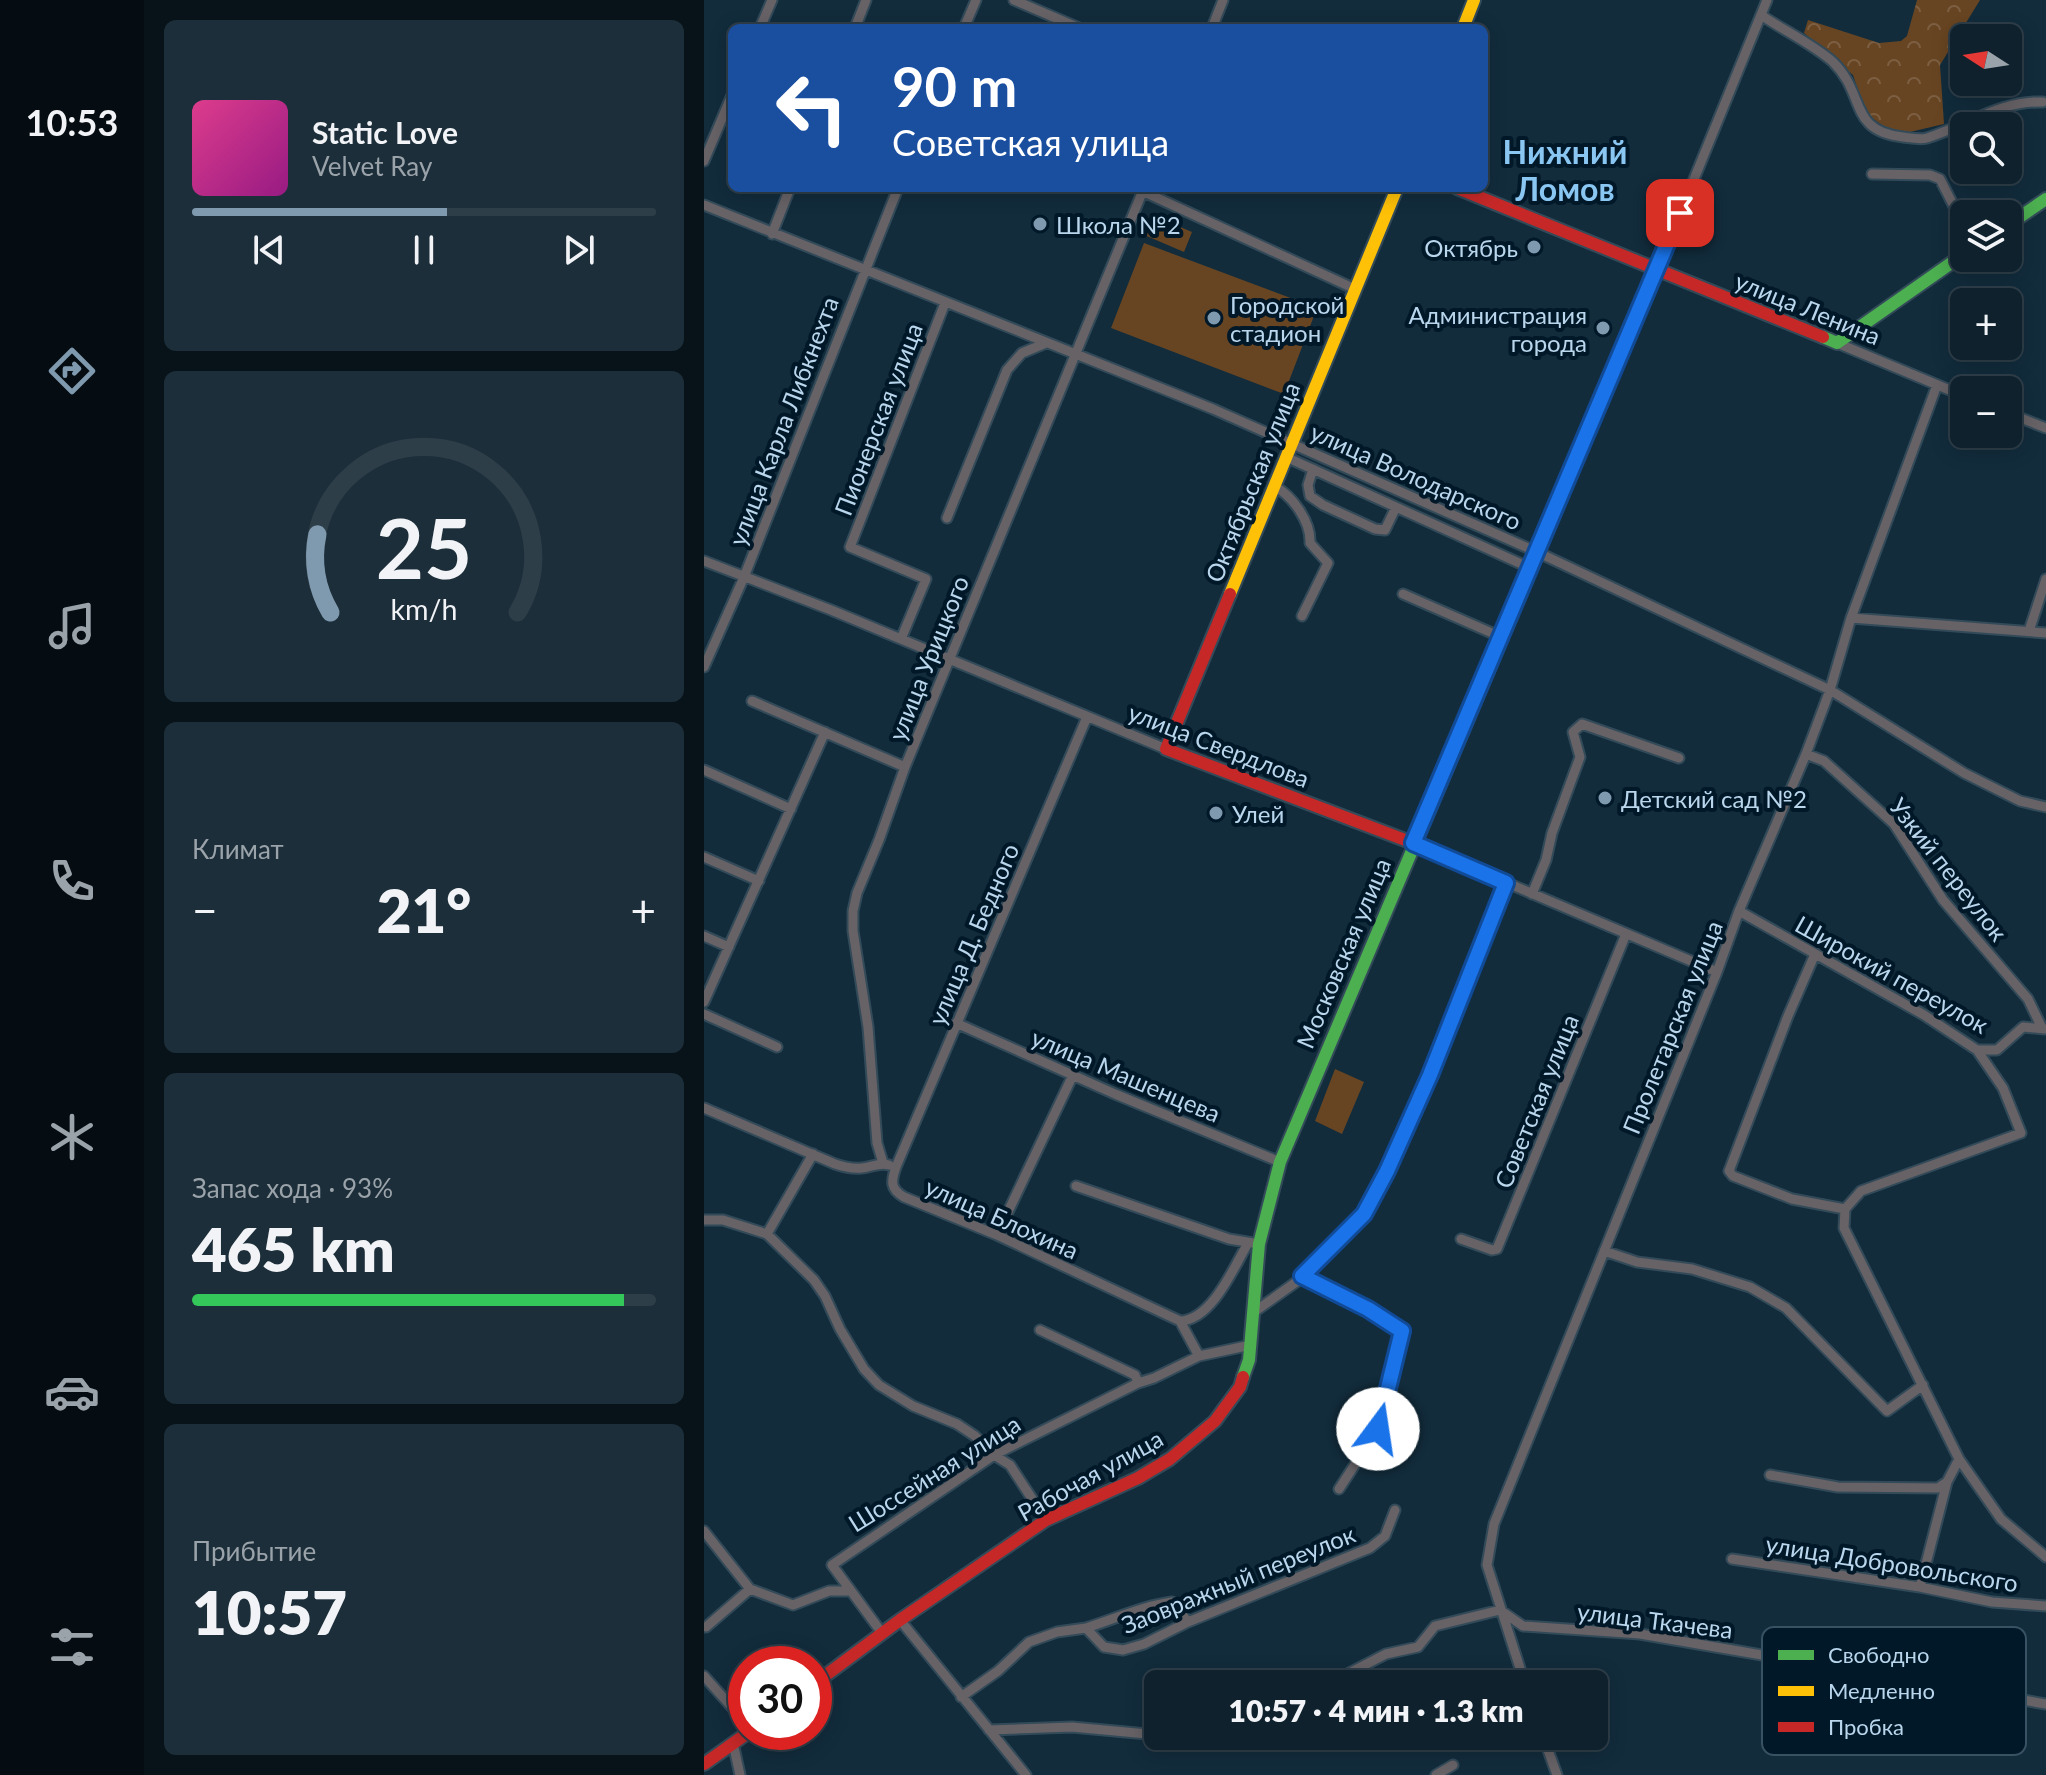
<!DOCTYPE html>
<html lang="ru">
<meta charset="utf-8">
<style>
body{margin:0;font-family:Lato,sans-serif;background:#1c2e39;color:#f1f3f6;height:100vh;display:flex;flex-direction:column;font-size:30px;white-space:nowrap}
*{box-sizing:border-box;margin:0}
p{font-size:26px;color:#9ba3aa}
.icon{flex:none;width:44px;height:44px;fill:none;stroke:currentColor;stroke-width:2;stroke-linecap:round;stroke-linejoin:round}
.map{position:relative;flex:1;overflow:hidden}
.details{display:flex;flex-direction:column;gap:20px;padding:20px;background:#081219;width:560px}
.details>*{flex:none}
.guide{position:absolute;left:24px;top:24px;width:760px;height:168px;border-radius:12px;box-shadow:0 4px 20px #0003,0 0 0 2px #2e3e49;background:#1a4fa0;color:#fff;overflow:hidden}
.needle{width:52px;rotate:282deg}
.buttons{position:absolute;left:1246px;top:24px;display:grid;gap:16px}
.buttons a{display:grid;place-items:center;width:72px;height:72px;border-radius:12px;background:#0e212d;box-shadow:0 4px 20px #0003,0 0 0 2px #2e3e49;font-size:40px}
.speed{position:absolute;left:24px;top:1646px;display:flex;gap:16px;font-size:40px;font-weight:700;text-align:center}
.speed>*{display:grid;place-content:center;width:104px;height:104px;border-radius:50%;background:#0e212d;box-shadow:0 4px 20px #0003,0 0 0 2px #2e3e49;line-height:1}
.speed .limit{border:12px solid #d22;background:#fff;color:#111}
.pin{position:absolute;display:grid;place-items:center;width:68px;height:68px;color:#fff;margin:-34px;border-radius:16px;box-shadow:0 4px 12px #0006}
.me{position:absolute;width:88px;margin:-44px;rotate:14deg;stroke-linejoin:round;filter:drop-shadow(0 0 6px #0008)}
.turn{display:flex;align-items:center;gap:28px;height:168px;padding:0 32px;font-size:36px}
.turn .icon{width:104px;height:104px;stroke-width:2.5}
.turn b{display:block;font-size:56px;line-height:68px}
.big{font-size:60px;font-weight:800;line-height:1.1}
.details .widget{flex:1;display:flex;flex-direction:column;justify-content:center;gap:12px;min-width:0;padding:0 28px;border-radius:12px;background:#1c2e39}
.details .dial{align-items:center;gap:0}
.dial svg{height:208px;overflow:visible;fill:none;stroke:#2e3e49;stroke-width:7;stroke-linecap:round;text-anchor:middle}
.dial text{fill:#f1f3f6;stroke:none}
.song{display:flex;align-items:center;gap:24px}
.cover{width:96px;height:96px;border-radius:12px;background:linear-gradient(135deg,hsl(330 70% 55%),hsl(310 70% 35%))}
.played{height:8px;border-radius:4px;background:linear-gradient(90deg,#7f9aaf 55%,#2e3e49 55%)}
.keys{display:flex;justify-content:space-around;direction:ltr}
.heat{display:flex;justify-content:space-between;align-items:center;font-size:44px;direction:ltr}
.charge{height:12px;border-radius:6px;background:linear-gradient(90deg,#34c759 93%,#2e3e49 0)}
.trip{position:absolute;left:440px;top:1670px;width:464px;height:80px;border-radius:12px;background:#0e212d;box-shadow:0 4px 20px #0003,0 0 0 2px #2e3e49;font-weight:800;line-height:80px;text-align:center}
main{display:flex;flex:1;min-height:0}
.tabs{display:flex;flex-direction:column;width:144px;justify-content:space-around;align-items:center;background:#060d12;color:#9ba3aa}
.tabs .icon{width:56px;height:56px}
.tabs .selected{color:#7f9aaf}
.tabs b{font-size:36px;color:#f1f3f6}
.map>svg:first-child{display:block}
.park{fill:url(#park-crowns)}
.pitch{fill:#684522}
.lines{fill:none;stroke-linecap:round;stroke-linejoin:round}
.street-casing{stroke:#334a59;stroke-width:13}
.fast-casing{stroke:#334a59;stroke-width:16}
.slow-casing{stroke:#334a59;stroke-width:16}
.jam-casing{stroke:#334a59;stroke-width:16}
.street{stroke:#676266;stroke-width:9}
.fast{stroke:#4caf50;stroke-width:12}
.slow{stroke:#ffc107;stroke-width:12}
.jam{stroke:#c62828;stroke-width:12}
.route-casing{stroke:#114b97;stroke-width:20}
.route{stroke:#1a73e8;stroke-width:14}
.poi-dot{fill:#7f9aaf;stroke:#011828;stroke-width:3}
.labels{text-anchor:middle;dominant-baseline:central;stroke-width:8;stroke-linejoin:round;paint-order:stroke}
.poi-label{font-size:24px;fill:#b9d6ed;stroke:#011828;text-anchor:start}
.street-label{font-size:24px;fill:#b9d6ed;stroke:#011828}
.district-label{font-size:32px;font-weight:bold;fill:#8ac6f2;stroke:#011828}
.key{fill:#011828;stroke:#385163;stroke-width:2}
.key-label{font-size:22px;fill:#b9d6ed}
</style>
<main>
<nav class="tabs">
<b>10:53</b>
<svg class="icon selected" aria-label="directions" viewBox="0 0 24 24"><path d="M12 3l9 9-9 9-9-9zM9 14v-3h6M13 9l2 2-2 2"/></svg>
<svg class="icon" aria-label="music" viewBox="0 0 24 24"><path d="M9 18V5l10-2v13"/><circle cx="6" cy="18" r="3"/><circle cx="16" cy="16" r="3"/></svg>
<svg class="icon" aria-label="phone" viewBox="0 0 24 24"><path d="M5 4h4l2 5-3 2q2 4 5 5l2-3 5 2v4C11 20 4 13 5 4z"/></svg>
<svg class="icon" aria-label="climate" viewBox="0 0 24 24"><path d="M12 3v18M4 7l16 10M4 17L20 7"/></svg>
<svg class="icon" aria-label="car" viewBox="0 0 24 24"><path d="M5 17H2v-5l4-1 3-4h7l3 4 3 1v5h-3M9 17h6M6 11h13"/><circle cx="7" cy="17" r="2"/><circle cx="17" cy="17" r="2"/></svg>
<svg class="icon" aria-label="filters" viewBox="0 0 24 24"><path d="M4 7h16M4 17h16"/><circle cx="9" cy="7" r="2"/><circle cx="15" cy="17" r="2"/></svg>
</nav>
<section class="details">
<div class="widget">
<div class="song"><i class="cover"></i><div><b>Static Love</b><p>Velvet Ray</p></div></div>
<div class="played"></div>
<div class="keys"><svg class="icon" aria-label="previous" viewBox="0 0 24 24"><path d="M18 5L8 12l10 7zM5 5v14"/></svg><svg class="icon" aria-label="pause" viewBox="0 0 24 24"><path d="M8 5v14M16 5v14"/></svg><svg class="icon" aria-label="next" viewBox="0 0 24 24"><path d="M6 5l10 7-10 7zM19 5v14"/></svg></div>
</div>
<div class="widget dial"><svg viewBox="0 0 100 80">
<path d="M14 69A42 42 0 1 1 86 69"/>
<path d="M14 69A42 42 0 0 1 9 39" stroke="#7f9aaf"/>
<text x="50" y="56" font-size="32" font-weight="700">25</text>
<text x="50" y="72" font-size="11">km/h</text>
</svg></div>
<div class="widget"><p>Климат</p>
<div class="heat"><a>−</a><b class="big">21°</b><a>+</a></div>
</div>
<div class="widget"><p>Запас хода · 93%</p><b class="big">465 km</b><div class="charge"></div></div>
<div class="widget"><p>Прибытие</p><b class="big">10:57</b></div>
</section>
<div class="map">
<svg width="1342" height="1775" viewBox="0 0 1342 1775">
<defs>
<pattern id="park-crowns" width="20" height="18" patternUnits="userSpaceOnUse" patternTransform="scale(2)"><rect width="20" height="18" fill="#684522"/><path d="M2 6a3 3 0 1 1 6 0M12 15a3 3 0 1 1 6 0" fill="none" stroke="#7c5f42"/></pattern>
</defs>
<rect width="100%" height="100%" fill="#122c3c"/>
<!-- park -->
<path class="park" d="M1213,0H1276L1236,65L1240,124L1193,135L1162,114L1149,75L1100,33L1104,20L1175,43L1197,41L1203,36Z"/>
<!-- pitch -->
<path class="pitch" d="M446,214L488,232L480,252L438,234Z
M440,243L613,308L580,394L407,328Z
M631,1069L660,1082L638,1134L611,1121Z"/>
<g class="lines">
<defs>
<path id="street" d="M310,0L375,28
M1057,15C1079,30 1110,45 1129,62C1162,94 1144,131 1199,137C1207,138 1216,140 1223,138C1262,126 1297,100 1339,102
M56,28L68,0
M151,28L162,0
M260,28L272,0
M508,28L519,0
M0,161L28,95
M1168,174L1226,175L1236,179L1260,226
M438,191L651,289
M0,205L509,409L833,552L1126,690L1260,773L1316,801L1342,807
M68,234L86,188
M953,270L1063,0
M1133,343L1260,396
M1304,413L1342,428
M582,457L826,568
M609,469L604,485L606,496L619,505L671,529L681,530L692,507
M570,486C589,496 607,522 606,543L624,563L598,616
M243,518L303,370L318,353L342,343
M0,561L127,610L462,749
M699,594L797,637
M1147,618L1342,633
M1325,631L1342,579
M197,639L222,579L146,547L241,303
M0,667L40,577L194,188
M48,701L201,767
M383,717L192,1167C187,1181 186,1189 200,1197L293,1235L476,1321L495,1356
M1102,754L1120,761L1190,824L1239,900L1324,999L1338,1028
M0,770L87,809
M709,843L1013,972
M0,857L55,881
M828,894L842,860L848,833L876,757L869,732L878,724L975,758
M1035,911L1220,1015L1273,1050H1293L1319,1027L1341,1029
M0,936L25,947
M1111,954L1084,1016L1025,1171L1029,1176L1088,1199L1141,1209
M0,1002L121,732
M0,1014L73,1047
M252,1023L411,1094L576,1162
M1273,1050L1299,1088L1317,1133L1157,1191L1141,1209L1140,1228L1255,1459L1297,1519L1342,1557
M0,1108L131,1164C140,1167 149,1169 158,1168C168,1167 175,1162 185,1165
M109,1154L63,1234L110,1280L121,1296L136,1329L160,1369L175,1385L209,1406L253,1424L271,1436L290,1455L306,1465L342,1520
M179,1163L173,1143L164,1027L149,931V911L153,893L175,840L201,767L440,188
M372,1186L525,1239L555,1244
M0,1220H19L63,1234
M293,1235L369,1075
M757,1239L788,1250L793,1249L922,934
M900,1251L933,1262L988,1269L1046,1287L1082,1308L1183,1411L1219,1385
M598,1276L680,1318L698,1331L674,1429L635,1489
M550,1312L595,1280L660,1214L726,1075L802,883
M476,1321C508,1320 530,1267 544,1243
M336,1330L431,1375L434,1383
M1066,1475L1134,1487L1234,1488L1243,1482L1255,1459
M0,1531L46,1589
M1028,1559L1216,1587L1288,1602L1342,1606
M1216,1587L1243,1482
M196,1620L322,1775
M2,1627L46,1589L89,1605L125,1591H145
M382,1628C411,1619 438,1606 468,1602L484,1622
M178,1633L128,1565L290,1455L434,1383L450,1378L495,1356L547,1345
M0,1676L42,1723
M624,1684L682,1654L714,1647L731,1626L796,1610L819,1626L936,1634L1342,1704
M821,1684L783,1565L790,1524L1013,972L1035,911L1102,754L1126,690L1147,618L1233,385
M257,1697L294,1671L325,1642L353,1632L382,1628L400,1647L419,1650L440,1644L484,1622L666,1548L681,1536L691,1510
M285,1730L368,1727L454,1735
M839,1736L853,1775
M29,1743L36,1775
M732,1775L749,1765"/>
<path id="fast" d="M1304,225L1342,199
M1119,337L1133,343L1260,254
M539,1377L545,1360L555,1244L576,1162L760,728"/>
<path id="slow" d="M759,28L770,0
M526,594L693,188"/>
<path id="jam" d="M753,188L1119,337
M526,594L462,749L709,843
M760,728L953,270
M110,1684L196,1620L342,1520L434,1478L466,1459L511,1421L536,1387L539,1377
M0,1764L45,1732"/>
</defs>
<!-- street casing -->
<use href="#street" class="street-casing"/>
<!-- fast casing -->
<use href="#fast" class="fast-casing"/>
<!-- slow casing -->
<use href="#slow" class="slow-casing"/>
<!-- jam casing -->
<use href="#jam" class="jam-casing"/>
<!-- street -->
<use href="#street" class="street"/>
<!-- fast -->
<use href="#fast" class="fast"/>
<!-- slow -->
<use href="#slow" class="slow"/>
<!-- jam -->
<use href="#jam" class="jam"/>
</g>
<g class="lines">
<defs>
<path id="route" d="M674,1429L698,1331L664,1309L598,1276L660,1214L683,1171L726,1075L802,883L709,843L976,213"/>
</defs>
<!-- route casing -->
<use href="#route" class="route-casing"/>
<!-- route -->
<use href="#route" class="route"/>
</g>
<!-- markers -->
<g class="poi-dot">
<circle cx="336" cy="224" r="8"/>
<circle cx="830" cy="247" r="8"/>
<circle cx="510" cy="318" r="8"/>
<circle cx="899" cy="328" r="8"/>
<circle cx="901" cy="798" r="8"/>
<circle cx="512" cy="813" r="8"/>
</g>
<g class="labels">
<!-- poi labels -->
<g class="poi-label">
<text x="352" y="224">Школа №2</text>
<text x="814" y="247" text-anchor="end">Октябрь</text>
<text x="526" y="304">Городской<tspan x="526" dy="28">стадион</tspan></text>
<text x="883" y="314" text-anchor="end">Администрация<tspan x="883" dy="28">города</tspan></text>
<text x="917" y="798">Детский сад №2</text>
<text x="528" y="813">Улей</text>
</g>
<!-- street labels -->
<g class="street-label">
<text transform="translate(1104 308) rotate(22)">улица Ленина</text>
<text transform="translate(174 419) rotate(-69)">Пионерская улица</text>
<text transform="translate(79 421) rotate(-69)">улица Карла Либкнехта</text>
<text transform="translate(712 476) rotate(24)">улица Володарского</text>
<text transform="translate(548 482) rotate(-68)">Октябрьская улица</text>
<text transform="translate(224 658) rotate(-68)">улица Урицкого</text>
<text transform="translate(515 745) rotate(21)">улица Свердлова</text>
<text transform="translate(1245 869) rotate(52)">Узкий переулок</text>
<text transform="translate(269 934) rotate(-67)">улица Д. Бедного</text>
<text transform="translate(639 953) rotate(-67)">Московская улица</text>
<text transform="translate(1188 974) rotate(29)">Широкий переулок</text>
<text transform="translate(968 1027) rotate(-68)">Пролетарская улица</text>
<text transform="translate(422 1075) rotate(23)">улица Машенцева</text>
<text transform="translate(832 1101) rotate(-68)">Советская улица</text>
<text transform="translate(298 1218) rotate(24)">улица Блохина</text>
<text transform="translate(230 1473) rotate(-32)">Шоссейная улица</text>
<text transform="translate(386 1475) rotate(-29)">Рабочая улица</text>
<text transform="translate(1188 1563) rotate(9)">улица Добровольского</text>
<text transform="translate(534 1579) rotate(-22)">Заовражный переулок</text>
<text transform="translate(951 1620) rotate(7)">улица Ткачева</text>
</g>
<!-- district labels -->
<g class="district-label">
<text x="861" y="151">Нижний<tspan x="861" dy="37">Ломов</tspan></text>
</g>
</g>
<!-- legend -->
<rect x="1058" y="1627" width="264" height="128" rx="12" class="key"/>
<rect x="1074" y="1650" width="36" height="10" fill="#4caf50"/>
<rect x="1074" y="1686" width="36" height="10" fill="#ffc107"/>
<rect x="1074" y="1722" width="36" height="10" fill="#c62828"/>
<g class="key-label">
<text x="1124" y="1663">Свободно</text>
<text x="1124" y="1699">Медленно</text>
<text x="1124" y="1735">Пробка</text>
</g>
</svg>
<div class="buttons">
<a><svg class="needle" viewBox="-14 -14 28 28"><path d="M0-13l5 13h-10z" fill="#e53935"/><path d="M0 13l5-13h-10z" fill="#9ba3aa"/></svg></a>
<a><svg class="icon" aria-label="search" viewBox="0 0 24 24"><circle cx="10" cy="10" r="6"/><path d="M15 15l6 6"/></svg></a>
<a><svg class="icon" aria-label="layers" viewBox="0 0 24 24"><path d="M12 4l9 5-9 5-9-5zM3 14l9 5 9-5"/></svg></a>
<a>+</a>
<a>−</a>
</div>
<div class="speed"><div class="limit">30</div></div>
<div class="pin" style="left:976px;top:213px;background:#d93025"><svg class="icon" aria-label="arrive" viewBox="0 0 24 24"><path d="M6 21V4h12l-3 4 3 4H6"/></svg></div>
<svg class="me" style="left:674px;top:1429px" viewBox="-20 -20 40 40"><circle r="19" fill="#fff"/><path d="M0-13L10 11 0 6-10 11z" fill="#1a73e8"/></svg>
<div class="trip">10:57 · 4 мин · 1.3 km</div>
<div class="guide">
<div class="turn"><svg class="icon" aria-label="left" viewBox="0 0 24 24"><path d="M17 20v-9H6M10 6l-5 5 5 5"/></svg><div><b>90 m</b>Советская улица</div></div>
</div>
</div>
</main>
